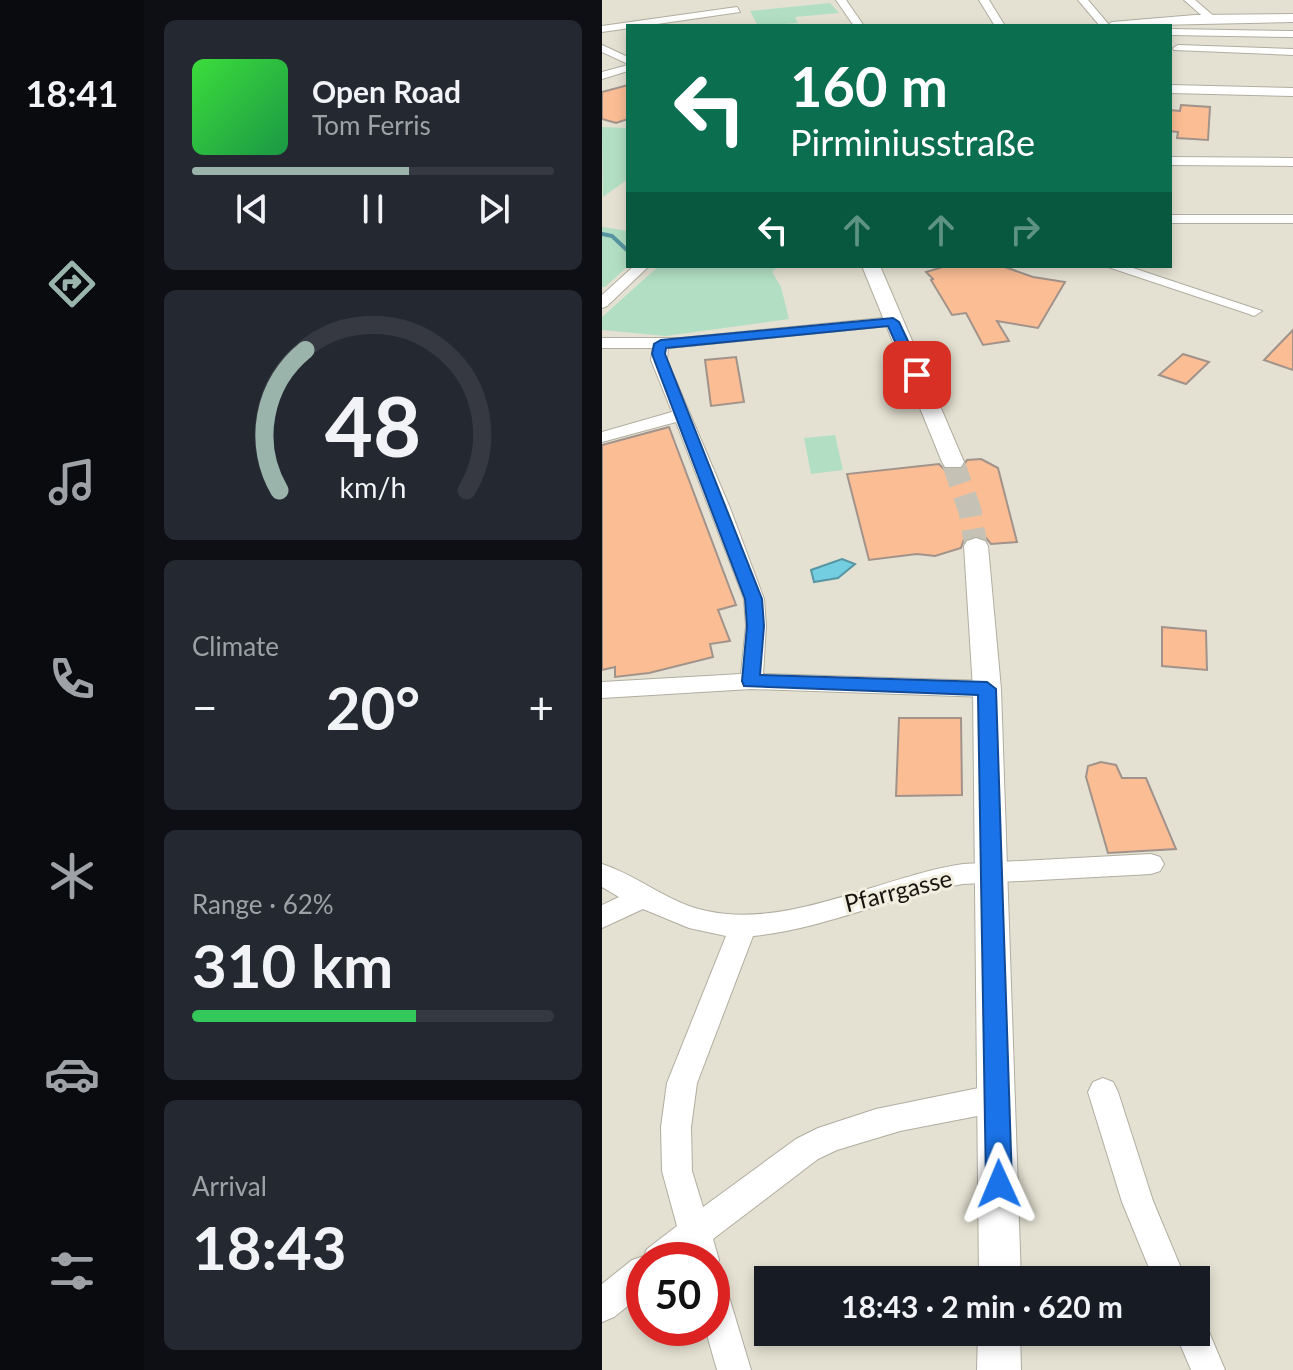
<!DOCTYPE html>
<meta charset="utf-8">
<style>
body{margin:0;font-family:Lato,sans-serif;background:#242831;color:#f1f3f6;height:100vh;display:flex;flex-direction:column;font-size:30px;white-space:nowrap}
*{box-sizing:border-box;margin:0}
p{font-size:26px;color:#9ea1a6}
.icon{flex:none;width:44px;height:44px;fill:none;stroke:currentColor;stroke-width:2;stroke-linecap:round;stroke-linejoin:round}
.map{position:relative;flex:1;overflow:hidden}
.details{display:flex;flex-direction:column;gap:20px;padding:20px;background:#0d0f14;width:458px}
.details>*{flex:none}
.guide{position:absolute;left:24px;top:24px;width:546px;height:244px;border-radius:0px;box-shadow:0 4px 12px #0003;background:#0b6e4f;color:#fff;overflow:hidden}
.speed{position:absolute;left:24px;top:1242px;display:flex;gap:16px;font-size:40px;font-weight:700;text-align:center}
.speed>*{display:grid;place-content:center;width:104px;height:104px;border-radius:50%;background:#171b24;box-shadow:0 4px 12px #0003;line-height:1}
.speed .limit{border:12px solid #d22;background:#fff;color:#111}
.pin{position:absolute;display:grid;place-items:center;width:68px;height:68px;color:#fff;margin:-34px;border-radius:16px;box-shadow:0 4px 12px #0006}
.me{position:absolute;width:88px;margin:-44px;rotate:359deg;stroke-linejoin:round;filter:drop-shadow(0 0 6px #0008)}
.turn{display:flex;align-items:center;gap:28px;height:168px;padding:0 32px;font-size:36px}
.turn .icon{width:104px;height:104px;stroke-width:2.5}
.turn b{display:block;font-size:56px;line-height:68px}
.lanes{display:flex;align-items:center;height:76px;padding:0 32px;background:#0003;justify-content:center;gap:40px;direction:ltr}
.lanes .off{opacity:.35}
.big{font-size:60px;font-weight:700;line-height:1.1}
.details .card{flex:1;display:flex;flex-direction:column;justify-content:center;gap:12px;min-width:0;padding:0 28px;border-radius:12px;background:#242831}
.details .dial{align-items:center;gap:0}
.dial svg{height:208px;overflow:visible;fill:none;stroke:#363941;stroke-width:7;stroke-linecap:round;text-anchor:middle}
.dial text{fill:#f1f3f6;stroke:none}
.song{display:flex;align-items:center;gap:24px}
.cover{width:96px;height:96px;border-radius:12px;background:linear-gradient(135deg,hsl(120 70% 55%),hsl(140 70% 35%))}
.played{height:8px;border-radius:4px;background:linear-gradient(90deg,#9ab4ac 60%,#363941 60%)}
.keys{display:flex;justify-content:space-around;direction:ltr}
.heat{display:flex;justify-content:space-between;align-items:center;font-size:44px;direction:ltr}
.charge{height:12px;border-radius:6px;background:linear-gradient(90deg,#34c759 62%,#363941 0)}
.trip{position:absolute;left:152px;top:1266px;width:456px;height:80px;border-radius:0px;background:#171b24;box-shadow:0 4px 12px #0003;font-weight:700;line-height:80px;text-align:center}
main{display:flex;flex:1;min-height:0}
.tabs{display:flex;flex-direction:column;width:144px;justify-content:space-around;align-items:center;background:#090b0e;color:#9ea1a6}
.tabs .icon{width:56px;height:56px}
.tabs .selected{color:#9ab4ac}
.tabs b{font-size:36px;color:#f1f3f6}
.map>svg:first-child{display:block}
.green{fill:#b2dfc4}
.water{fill:#73cee1;stroke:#5796a2;stroke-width:2}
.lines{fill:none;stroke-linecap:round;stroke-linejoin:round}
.stream{stroke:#5796a2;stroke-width:4}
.building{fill:#fbbd94;stroke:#a1938b;stroke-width:2}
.major-tunnel{stroke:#c5c2b5;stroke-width:23;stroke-dasharray:23 12;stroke-linecap:butt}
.minor-casing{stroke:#b1ada0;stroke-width:2}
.major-casing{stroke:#b1ada0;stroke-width:2}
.minor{fill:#fff;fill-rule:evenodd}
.major{fill:#fff;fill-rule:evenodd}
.route{fill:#1a73e8;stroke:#114b97;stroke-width:2}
.labels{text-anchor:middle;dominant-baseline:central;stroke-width:6;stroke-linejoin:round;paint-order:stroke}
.street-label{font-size:24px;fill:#16140f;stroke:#f2eedf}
</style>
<main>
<nav class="tabs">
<b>18:41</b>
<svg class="icon selected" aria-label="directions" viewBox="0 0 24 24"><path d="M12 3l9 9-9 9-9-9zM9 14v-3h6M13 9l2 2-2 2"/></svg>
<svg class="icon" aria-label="music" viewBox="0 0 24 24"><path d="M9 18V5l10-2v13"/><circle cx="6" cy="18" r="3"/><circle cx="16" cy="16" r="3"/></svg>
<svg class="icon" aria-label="phone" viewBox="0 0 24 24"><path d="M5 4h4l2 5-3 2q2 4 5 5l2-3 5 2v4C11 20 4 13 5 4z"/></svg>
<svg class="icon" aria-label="climate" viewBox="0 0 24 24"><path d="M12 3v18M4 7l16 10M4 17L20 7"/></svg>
<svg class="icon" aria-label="car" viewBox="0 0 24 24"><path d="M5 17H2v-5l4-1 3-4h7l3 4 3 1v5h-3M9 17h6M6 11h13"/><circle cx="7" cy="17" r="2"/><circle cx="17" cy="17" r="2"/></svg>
<svg class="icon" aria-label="filters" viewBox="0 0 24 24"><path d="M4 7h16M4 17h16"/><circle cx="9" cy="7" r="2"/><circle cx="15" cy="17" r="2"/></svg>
</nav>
<section class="details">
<div class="card">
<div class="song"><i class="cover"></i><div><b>Open Road</b><p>Tom Ferris</p></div></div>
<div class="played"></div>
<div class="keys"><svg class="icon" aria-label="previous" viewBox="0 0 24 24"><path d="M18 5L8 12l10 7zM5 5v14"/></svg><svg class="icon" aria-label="pause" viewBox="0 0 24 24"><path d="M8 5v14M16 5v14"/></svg><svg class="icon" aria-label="next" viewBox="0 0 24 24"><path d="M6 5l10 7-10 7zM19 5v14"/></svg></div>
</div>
<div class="card dial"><svg viewBox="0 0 100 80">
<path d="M14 69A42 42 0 1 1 86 69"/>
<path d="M14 69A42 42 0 0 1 24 15" stroke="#9ab4ac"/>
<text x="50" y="56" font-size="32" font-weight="700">48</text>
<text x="50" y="72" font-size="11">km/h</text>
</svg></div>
<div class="card"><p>Climate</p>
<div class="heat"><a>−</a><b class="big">20°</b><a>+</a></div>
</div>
<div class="card"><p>Range · 62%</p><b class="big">310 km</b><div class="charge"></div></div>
<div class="card"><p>Arrival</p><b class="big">18:43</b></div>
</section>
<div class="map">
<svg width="691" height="1370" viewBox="0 0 691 1370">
<rect width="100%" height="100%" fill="#e4e1d2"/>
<!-- green -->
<path class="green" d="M228,3L237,13L193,17L196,23L156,26L148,11Z
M0,127L26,128V179L1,197Z
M0,227L26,231V266L3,287H0Z
M57,266H176L170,272L179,287L187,319L64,336L0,330V317Z
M233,435L241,470L209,474L202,438Z"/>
<!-- water -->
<path class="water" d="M240,559L253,564L236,578L212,582L209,570Z"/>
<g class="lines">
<!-- stream -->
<path class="stream" d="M0,234L10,236L26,251"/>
</g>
<!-- building -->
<path class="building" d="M26,85V119L14,123L0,119V92Z
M579,105L608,107L606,140L575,138L576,132L568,131V110L578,111Z
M344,266H400L431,277L463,282L436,328L395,321L407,341L381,345L364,313L350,315L329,280L331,279L324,272Z
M691,330V370L662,360Z
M581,354L607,362L584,384L557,375Z
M134,357L142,402L109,406L103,360Z
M67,427L134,605L116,610L128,641L108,644L111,657L47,673L13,677V667L0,670V445Z
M379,459L396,468L415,542L389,544L384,538L373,535L362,539L359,548L333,556L315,554L267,560L245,474L337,464L343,470H359L365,460Z
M560,627L604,631L605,670L560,666Z
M297,718H359L360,795L294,796Z
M499,762L514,765L520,778H544L574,849L506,853L484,777L486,766Z"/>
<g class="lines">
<!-- major-tunnel -->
<path class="major-tunnel" d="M351,462L368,511L374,546"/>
<defs>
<path id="minor" d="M234,0H244L262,26H252Z
M377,0H387L403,26H393Z
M476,0H486L508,26H498Z
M582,0H593L614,18L605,20Z
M135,7L138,12L0,32V26Z
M568,29L691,31V37L568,35Z
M0,45L26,57V64L0,52Z
M576,45L691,49V55L572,50L571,48Z
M26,65V71L0,79V72Z
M568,157L691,158V166L568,165Z
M568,215H691V223H568Z
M32,266H47L5,306L0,308V295Z
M503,266H525L660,311L652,316L647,314Z
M291,317L299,322L296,325L66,348L65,360L128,508L162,599L164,626L161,674L385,681L393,683L396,689L393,695L385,697L149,689L0,698V682L139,674L144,626L142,599L74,422L0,442V432L70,412L49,360L51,348H0V338H79Z
M549,854L558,857L562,864L558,871L549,874L361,884C290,896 223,929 151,936L95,1083L89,1127L90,1171L101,1207L194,1139L216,1128L274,1109L396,1084L406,1088L411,1098L406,1108L396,1112L298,1131L235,1150L216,1159L111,1239L117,1260L112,1271L110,1272V1260H42V1293L12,1317L0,1322V1284L30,1260L42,1256L45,1249L75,1226L60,1171L59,1127L65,1083L124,936L87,928L41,909L0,928V905L17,897L0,887V864C37,876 66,903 105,911C188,929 280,876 361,864Z
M501,1078L511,1082L516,1092L551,1201L584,1280H552L520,1202L486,1092L491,1082Z
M110,1276L122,1280L149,1370H115L103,1328H110Z
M594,1317L602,1320L623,1370H589L573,1332H594Z"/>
<path id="major" d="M691,14V22L504,26L510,22L593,15Z
M568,85L691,88V96L568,93Z
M260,266H278L362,462L359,467H343L340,462Z
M374,538L383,541L386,546L399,689L419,1280H377L371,689L362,546L365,541Z
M376,1332H418L419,1370H375Z"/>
</defs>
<!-- minor casing -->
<use href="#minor" class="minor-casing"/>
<!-- major casing -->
<use href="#major" class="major-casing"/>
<!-- minor -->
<use href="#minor" class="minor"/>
<!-- major -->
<use href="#major" class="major"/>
</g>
<!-- route -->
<path class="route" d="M291,318L297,322L322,375L320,377L308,375L286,326L64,348L63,354L160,599L162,626L158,675L385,682L394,689L410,1184L406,1193L397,1197L388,1193L384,1184L376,695L142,686L140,681L145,626L143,599L50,354L52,344L59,340Z"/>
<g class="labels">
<!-- street labels -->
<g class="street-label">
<text transform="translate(296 890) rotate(-14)">Pfarrgasse</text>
</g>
</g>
</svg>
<div class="speed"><div class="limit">50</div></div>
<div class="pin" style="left:315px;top:375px;background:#d93025"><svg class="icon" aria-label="arrive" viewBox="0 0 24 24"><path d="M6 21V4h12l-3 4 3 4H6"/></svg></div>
<svg class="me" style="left:397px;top:1184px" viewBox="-20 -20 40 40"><path d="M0-17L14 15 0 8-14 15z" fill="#1a73e8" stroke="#fff" stroke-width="4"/></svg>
<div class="trip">18:43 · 2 min · 620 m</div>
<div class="guide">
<div class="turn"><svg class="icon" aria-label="left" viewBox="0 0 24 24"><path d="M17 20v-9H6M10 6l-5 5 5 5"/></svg><div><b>160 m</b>Pirminiusstraße</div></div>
<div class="lanes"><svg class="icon" aria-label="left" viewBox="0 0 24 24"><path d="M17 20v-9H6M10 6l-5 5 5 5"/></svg><svg class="icon off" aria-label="ahead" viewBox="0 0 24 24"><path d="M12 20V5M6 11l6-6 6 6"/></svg><svg class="icon off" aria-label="ahead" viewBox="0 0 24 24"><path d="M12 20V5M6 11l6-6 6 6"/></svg><svg class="icon off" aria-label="right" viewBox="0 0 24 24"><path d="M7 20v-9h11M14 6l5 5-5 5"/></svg></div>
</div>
</div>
</main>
